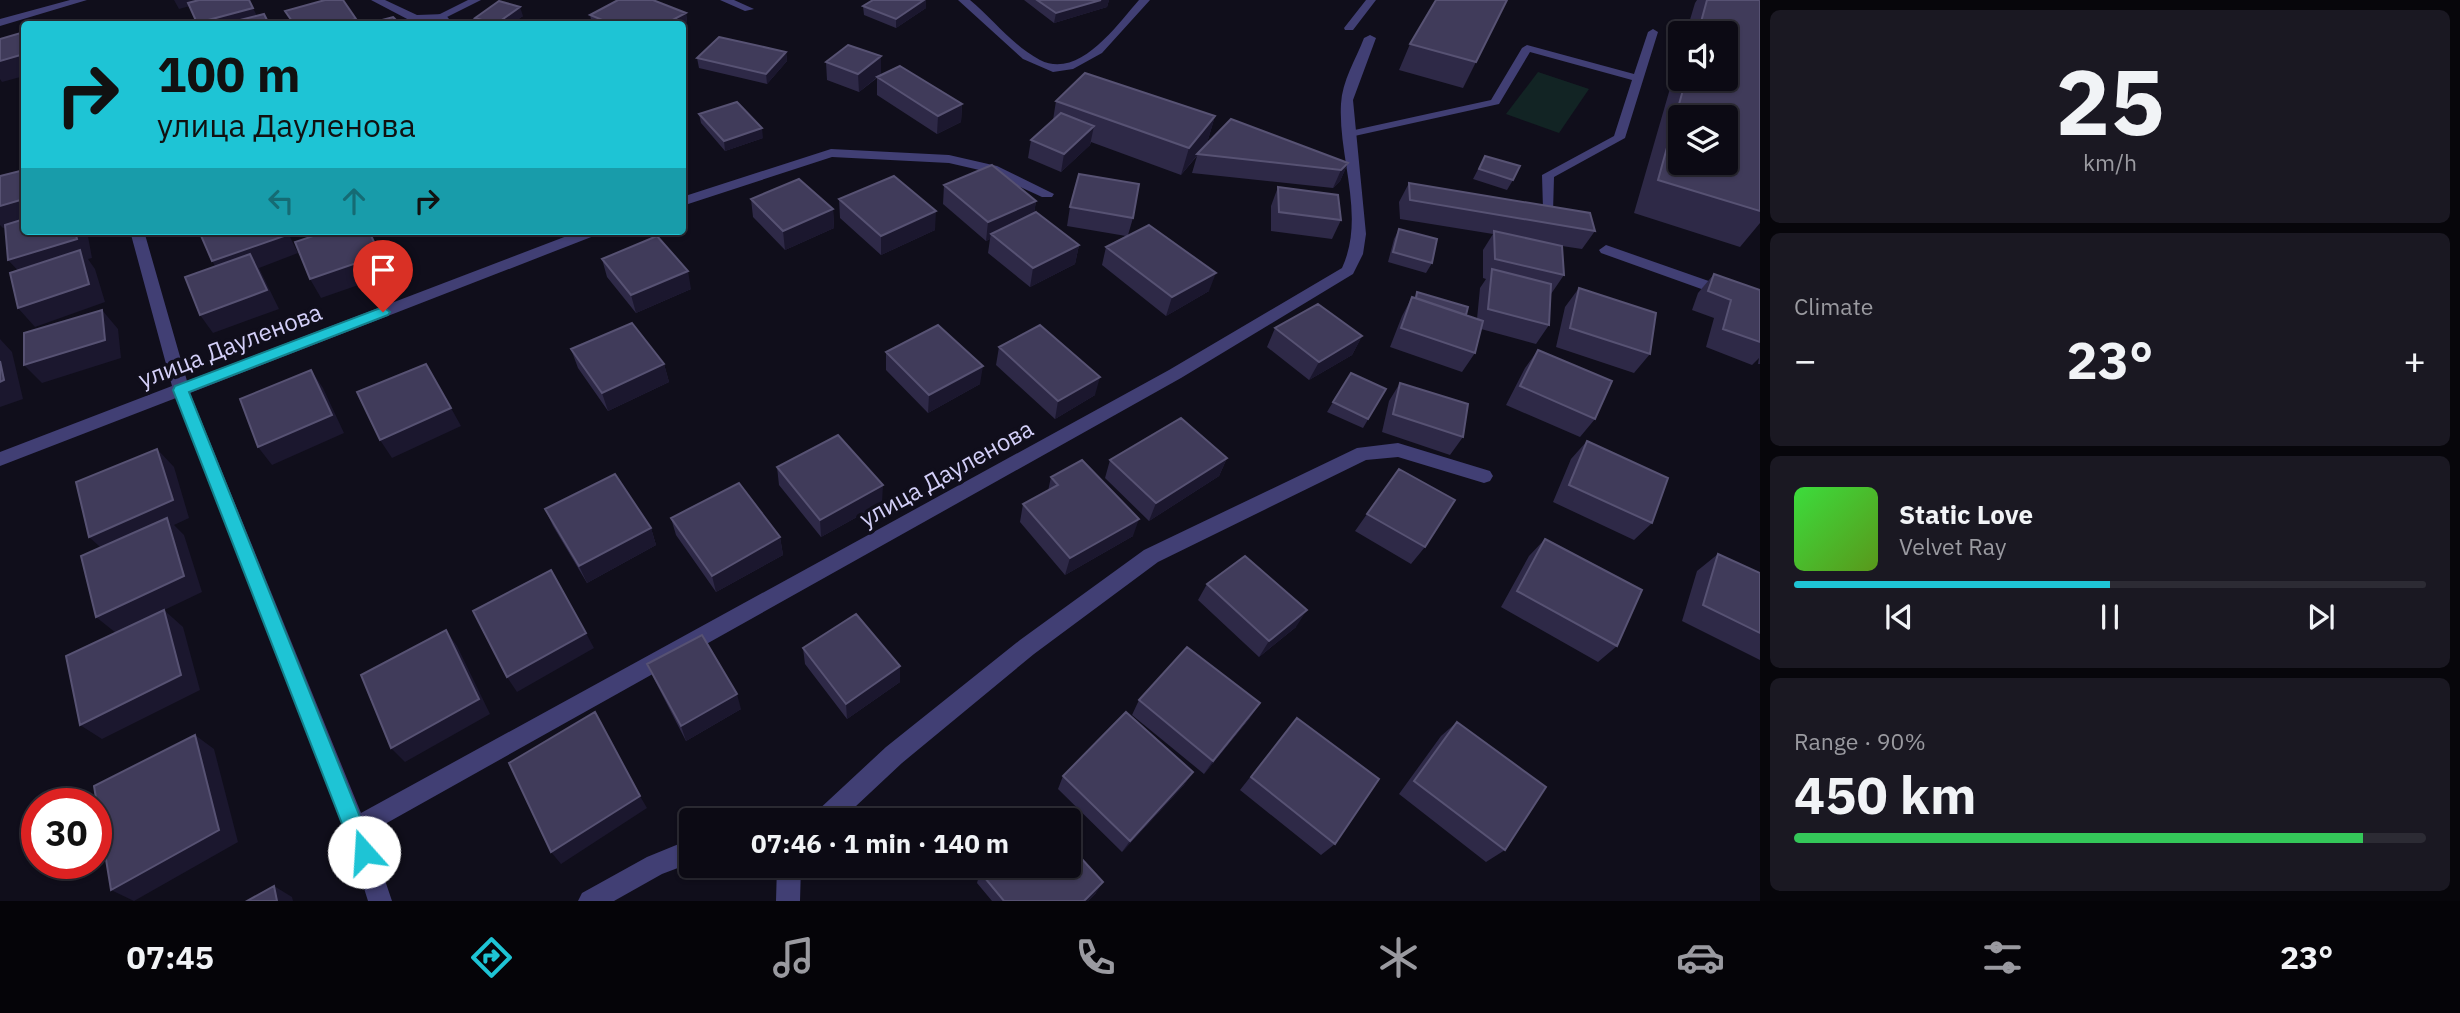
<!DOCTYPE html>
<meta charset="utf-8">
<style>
body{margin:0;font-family:"IBM Plex Sans",sans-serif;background:#1a1822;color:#f1f3f6;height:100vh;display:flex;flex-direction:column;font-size:26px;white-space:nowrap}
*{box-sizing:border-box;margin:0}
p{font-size:23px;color:#9a9aa0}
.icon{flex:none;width:38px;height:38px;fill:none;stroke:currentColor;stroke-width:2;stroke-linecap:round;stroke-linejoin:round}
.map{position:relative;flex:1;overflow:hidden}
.details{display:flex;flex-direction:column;gap:10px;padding:10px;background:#07060b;width:700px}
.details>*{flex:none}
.top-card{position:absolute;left:21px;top:21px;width:665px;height:214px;border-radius:7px;box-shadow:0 2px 5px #0004,0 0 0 2px #2c2b34;background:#1ec4d5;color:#111;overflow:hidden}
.tools{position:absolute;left:1668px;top:21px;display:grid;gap:14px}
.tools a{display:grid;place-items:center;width:70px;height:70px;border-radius:7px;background:#0c0a14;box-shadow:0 2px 5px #0004,0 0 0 2px #2c2b34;font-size:35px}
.speed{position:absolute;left:21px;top:788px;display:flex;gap:14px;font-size:35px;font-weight:700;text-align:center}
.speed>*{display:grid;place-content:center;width:91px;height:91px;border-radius:50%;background:#0c0a14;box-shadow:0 2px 5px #0004,0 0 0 2px #2c2b34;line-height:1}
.speed .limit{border:10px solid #d22;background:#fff;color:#111}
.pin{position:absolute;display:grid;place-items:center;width:60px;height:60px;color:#fff;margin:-72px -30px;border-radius:50% 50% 50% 0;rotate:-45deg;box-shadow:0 0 7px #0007}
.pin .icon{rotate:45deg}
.me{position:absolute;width:77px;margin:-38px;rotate:341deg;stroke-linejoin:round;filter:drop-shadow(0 0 5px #0008)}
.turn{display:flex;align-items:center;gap:24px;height:147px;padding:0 21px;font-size:32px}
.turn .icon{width:91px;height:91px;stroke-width:2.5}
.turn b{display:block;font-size:49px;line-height:60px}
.lanes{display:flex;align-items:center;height:66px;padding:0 21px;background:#0003;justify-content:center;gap:35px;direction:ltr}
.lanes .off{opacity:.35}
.big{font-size:52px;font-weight:700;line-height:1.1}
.details .widget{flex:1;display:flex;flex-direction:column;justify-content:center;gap:10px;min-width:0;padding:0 24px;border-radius:10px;background:#1a1822}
.details .dial{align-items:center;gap:0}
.dial b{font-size:91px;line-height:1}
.song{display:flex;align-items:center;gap:21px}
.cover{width:84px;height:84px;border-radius:10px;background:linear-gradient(135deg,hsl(120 70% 55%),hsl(90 70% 35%))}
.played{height:7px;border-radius:4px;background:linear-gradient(90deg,#1ec4d5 50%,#2c2b34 50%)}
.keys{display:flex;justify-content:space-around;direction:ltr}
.heat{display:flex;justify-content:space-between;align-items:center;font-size:38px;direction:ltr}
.charge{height:10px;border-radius:5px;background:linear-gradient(90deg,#34c759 90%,#2c2b34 0)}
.trip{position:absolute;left:679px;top:808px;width:402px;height:70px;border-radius:7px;background:#0c0a14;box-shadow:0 2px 5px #0004,0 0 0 2px #2c2b34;font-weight:700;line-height:70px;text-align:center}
.tab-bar{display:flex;height:112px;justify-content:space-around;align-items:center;background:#050408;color:#9a9aa0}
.tab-bar .icon{width:49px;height:49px}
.tab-bar .current{color:#1ec4d5}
.tab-bar b{font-size:32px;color:#f1f3f6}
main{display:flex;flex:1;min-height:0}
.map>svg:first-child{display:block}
.green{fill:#122424}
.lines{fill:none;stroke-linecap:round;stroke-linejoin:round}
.lane{fill:#413f74;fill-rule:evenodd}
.street{fill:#413f74;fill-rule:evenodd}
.wall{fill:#2e2947}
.shaded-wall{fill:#1b172e}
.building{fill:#403b5a;stroke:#575273;stroke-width:2;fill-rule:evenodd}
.route{fill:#1ec4d5;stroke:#147f8a;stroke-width:2}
.labels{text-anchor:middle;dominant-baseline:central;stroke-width:7;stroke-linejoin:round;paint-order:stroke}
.street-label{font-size:24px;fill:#d3cff8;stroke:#100e1b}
</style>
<main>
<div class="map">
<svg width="1760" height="901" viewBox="0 0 1760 901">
<rect width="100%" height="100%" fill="#100e1b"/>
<!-- green -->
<path class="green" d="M1538,72L1589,89L1559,133L1506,114Z"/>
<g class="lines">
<!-- lane -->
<path class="lane" d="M468,0H481L445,18L436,16Z
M720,0H734L754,9L745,11Z
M1366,0H1376L1353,30H1345L1344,28Z
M1653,29L1658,32L1625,138L1554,177L1553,212H1545L1543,209L1542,175L1614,136L1632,80L1530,52L1499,104L1350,137L1344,134L1350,131L1491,100L1522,48L1527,45L1634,74L1648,32Z"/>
<!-- street -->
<path class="street" d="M70,0H87L0,26V19Z
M371,0H385L417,15L445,14L453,24H442L438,20L411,21Z
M958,0H970C993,19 1013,46 1040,60C1079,80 1117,25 1139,0H1150L1102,53L1073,69L1053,72L1023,59Z
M1370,35L1376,38L1353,100L1366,234L1363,254L1353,274L1181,378L369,833L392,901H368L345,828L176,398L0,466V452L172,386L130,231H144L187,381L580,231H601L599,234L190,393L361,813L1169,370L1342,268C1366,216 1338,158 1341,104C1342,81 1356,59 1364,38Z
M831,149L949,155L997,166L1054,194L1052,197H1042L988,172L949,163L832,157L682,206V197Z
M1606,245L1760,299V310L1601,253L1599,250Z
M1398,443L1490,471L1493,476L1490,481L1484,483L1398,457L1366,460L1158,562L1034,654L902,763L840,821H812L815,813L886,747L1020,640L1144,550L1357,448Z
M691,839V863L662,874L614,901H578L582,893L647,857Z
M777,866H801L800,901H776Z"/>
</g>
<!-- wall -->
<path class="wall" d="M1024,0H1109L1107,7L1054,23Z
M1697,0H1760V223L1740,247L1634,213L1680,54V79H1726V33H1686L1695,3Z
M863,6L926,8L896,28L864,15Z
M686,13L687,22L682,25L592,24L590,15Z
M523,16L511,24H477L475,18Z
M1410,44L1476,62L1463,88L1399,70Z
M786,52L787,61L767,84L699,68L697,58Z
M826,62L881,74L962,104L961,122L937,134L877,95V78L859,92L827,80Z
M1056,101L1215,116L1207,143L1203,149L1348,163L1340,181L1333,188L1192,173L1197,156L1181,175L1091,142L1090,145L1061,172L1028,158L1031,140L1053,120Z
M699,114L763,138L725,151L701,123Z
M1485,156L1513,180L1507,190L1473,179Z
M1409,183L1595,231L1582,249L1562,246L1564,275L1551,294L1549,325L1536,344L1481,329L1475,353L1462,372L1390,347L1402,316L1412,297L1414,298L1417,292L1466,315L1477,319L1480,288L1486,279L1483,278V250L1493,234L1400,219L1399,202Z
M944,185L1036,201L1034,213L1079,245L1075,264L1030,287L988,253L990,239L986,241L943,204Z
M1278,187L1341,220L1332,239L1271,231V206Z
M751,199L833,209L834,228L785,250L753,217Z
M839,199L935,230L881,255L840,218Z
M1070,207L1133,218L1128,235L1209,291L1166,316L1102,265L1106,247L1126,236L1067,226Z
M1399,229L1432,263L1426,273L1388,262L1394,239Z
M602,259L691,289L636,313L607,277Z
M1714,274L1760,290V364H1758L1759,358L1752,365L1706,347L1714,318L1692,310L1698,293Z
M1579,288L1650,354L1634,373L1556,347L1565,307Z
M1275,328L1362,336L1352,355L1309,380L1267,347Z
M999,347L1095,395L1055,419L996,365Z
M571,349L664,364L669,382L608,411L578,368Z
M1538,350L1595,419L1580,437L1506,405L1525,368Z
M886,352L980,384L928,413L886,370Z
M1400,383L1463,437L1450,455L1382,432L1389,401Z
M1386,389L1363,428L1327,412L1333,402Z
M1587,441L1652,523L1634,540L1553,502L1571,459Z
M1227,458L1219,476L1149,521L1105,478L1110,460Z
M777,467L882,503L821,537L779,485Z
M1051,477L1133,536L1065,575L1020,522L1023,504L1048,491Z
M545,509L651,528L656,545L587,583L553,526Z
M1367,514L1425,547L1411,564L1355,531Z
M671,518L780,537L783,555L716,592L676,535Z
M1545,539L1617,646L1598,662L1501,607L1529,556Z
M1718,554L1760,573V660L1682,621L1697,571Z
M1207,584L1296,627L1259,657L1198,600Z
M803,648L900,666V682L847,719L805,664Z
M647,664L741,709L686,741L654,679Z
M1139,700L1250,718L1204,774L1132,715Z
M1297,718L1335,844L1321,855L1240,790Z
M1457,722L1505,850L1486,862L1399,794L1441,736Z
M1193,772L1184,785L1122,852L1058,789L1063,776Z
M980,872L1096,893L1088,901H992L977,883Z"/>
<!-- shaded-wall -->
<path class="shaded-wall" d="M174,0H212L179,9Z
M924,0H926V8L896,28V19Z
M1101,0H1109L1107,7L1054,23L1056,13Z
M520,7L523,16L511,24H496Z
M253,8L261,24H198L197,23Z
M686,13L687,22L682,25L665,24Z
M356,19L359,24H337Z
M786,52L787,61L767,84L766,74Z
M24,54V76L2,82L0,79V61Z
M881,56V74L859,92L858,74Z
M962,104L961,122L937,134L938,116Z
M1215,116L1207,143L1181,175L1189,148Z
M1094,126L1090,145L1061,172L1064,154Z
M762,128L763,138L725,151L724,141Z
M1348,163L1340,181L1333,188L1341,170Z
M24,199V222L3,228L0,225V206Z
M1036,201L1033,220L991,234L990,239L986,241L988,222Z
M833,209L834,228L785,250L783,231Z
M936,211L935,230L881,255V236Z
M75,231H87L92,258L88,259L95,269L105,302L35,327L18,308L25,278L8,260Z
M285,231H287L298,253L259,268L279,309L213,333L200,315L224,280L212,261Z
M372,238L390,274L321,298L310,279Z
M1079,245L1075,264L1030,287L1033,268Z
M688,271L691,289L636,313L631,295Z
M1216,273L1209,291L1166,316L1172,297Z
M102,310L118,329L121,358L42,383L24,365Z
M1362,336L1352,355L1309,380L1319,362Z
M0,339L12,352L23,399L0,407Z
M664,364L669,382L608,411L602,393Z
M983,366L980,384L928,413L929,395Z
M311,370L323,388L344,433L272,465L258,447Z
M1100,377L1095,395L1055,419L1058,401Z
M451,408L461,426L392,458L380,440Z
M157,449L174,467L189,518L174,525L184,535L202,592L116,633L96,617L108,554L89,537Z
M1227,458L1219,476L1149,521L1156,503Z
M883,485L882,503L821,537L820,520Z
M1139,519L1133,536L1065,575L1070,558Z
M651,528L656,545L587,583L579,566Z
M780,537L783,555L716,592L712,576Z
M164,610L183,627L200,690L102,739L80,725Z
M1307,610L1296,627L1259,657L1269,641Z
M446,630L457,646L490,714L405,762L391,748Z
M586,633L594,648L517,692L507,677Z
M900,666V682L847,719L846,704Z
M737,694L741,709L686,741L681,726Z
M1260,703L1250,718L1204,774L1213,761Z
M195,735L214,749L238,842L134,901L111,890Z
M1193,772L1184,785L1122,852L1130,841Z
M640,796L647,808L561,864L551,852Z
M1103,882L1096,893L1088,901H1084Z
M274,886L292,897L293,901H277Z"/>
<!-- building -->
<path class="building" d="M199,0H249L253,8L197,23L188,3Z
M325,0H343L356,19L337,24H294L285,11Z
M618,0H653L686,13L665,24H612L590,15Z
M873,0H924L896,19L863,6Z
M1037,0H1101L1056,13Z
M1436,0H1507L1476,62L1410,44Z
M1707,0H1760V211L1658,180L1686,79H1726V33H1698ZM1680,117H1726V163H1680Z
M499,1L520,7L496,24L475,18Z
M264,14L269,24H224Z
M393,17L400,24H367Z
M24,32V54L0,61V39Z
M719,37L786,52L766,74L697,58Z
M848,45L881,56L858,74L826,62Z
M900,66L962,104L938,116L877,77Z
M1085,73L1215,116L1189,148L1056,101Z
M737,102L762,128L724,141L699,114Z
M1061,113L1094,126L1064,154L1031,140Z
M1231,119L1348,163L1341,170L1197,154Z
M1485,156L1520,166L1513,180L1479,169Z
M992,165L1036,201L988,222L944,185Z
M24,170V199L0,206V176Z
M1079,174L1139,184L1133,218L1070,207Z
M894,176L936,211L881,236L839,199Z
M799,179L833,209L783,231L751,199Z
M1409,183L1590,213L1595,231L1410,200Z
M1278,187L1338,195L1341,220L1279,212Z
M1036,212L1079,245L1033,268L991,234Z
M24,219V231H75L77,239L8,260L5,225Z
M1149,225L1216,273L1172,297L1106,247Z
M1399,229L1437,239L1432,263L1393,252Z
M199,231H285L287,235L212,261Z
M328,231H369L380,255L310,279L295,242Z
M1494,231L1562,246L1564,275L1495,259Z
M657,236L688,271L631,295L602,259Z
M80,250L89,284L18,308L10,273Z
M250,254L267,290L200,315L185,277Z
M1492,269L1551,284L1549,325L1488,309Z
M1714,274L1760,290V342L1723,329L1731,300L1708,291Z
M1579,288L1656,313L1650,354L1570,328Z
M1417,292L1468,307L1466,315L1416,298Z
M1412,297L1483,321L1475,353L1401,328Z
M1318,304L1362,336L1319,362L1275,328Z
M102,310L105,340L24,365V333Z
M632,323L664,364L602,393L571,349Z
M938,325L983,366L929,395L886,352Z
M1040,325L1100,377L1058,401L999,347Z
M1538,350L1612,381L1595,419L1520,386Z
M0,361L4,380L0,382Z
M426,364L451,408L380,440L357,392Z
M311,370L332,415L258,447L240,399Z
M1351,373L1386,389L1368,419L1333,402Z
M1400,383L1468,404L1463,437L1393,414Z
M1181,418L1227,458L1156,503L1110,460Z
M838,435L883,485L820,520L777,467Z
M1587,441L1668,478L1652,523L1569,485Z
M157,449L173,500L89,537L76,482Z
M1082,460L1139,519L1070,558L1023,504L1058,485L1051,477Z
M1399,469L1455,500L1425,547L1367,514Z
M615,474L651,528L579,566L545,509Z
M739,483L780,537L712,576L671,518Z
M167,518L184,576L96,617L81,556Z
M1545,539L1642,590L1617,646L1517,591Z
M1718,554L1760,573V633L1703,605Z
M1245,556L1307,610L1269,641L1207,584Z
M551,570L586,633L507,677L473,611Z
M164,610L181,675L80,725L66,656Z
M856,614L900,666L846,704L803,648Z
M446,630L479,699L391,748L361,675Z
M702,635L737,694L681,726L647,664Z
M1187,647L1260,703L1213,761L1139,700Z
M595,712L640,796L551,852L509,763Z
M1126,712L1193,772L1130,841L1063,776Z
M1297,718L1379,779L1335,844L1251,777Z
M1457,722L1546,787L1505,850L1414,781Z
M195,735L219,830L111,890L94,786Z
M1042,816L1047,821H1037Z
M1069,845L1103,882L1084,901H1004L980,872L986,866H1069Z
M274,886L277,901H247Z"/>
<!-- route -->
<path class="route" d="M383,307L390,312L388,315L189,392L374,852L371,860L364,863L356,860L353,852L173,390L175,386Z"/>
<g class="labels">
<!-- street labels -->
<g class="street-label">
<text transform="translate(230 345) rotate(-21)">улица Дауленова</text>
<text transform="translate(946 473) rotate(-29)">улица Дауленова</text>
</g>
</g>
</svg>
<div class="tools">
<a><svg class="icon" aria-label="sound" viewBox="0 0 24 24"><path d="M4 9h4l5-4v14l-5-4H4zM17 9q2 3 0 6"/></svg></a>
<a><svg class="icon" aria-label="layers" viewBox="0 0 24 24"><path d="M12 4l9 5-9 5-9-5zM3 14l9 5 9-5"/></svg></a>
</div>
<div class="speed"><div class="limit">30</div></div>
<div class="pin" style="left:383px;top:312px;background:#d93025"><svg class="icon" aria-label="arrive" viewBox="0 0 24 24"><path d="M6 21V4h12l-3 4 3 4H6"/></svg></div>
<svg class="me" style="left:364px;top:852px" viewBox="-20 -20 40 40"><circle r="19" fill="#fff"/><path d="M0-13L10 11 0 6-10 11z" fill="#1ec4d5"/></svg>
<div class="trip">07:46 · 1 min · 140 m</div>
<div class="top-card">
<div class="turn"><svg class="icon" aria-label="right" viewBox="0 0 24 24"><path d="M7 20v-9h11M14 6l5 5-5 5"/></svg><div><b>100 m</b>улица Дауленова</div></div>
<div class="lanes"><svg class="icon off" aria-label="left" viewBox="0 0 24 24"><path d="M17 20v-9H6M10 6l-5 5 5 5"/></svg><svg class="icon off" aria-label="ahead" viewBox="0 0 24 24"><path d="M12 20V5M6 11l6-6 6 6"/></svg><svg class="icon" aria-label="right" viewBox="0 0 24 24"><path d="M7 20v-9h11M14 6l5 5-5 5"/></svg></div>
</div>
</div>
<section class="details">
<div class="widget dial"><b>25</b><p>km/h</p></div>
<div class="widget"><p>Climate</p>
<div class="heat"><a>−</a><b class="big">23°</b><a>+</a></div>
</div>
<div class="widget">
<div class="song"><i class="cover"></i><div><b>Static Love</b><p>Velvet Ray</p></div></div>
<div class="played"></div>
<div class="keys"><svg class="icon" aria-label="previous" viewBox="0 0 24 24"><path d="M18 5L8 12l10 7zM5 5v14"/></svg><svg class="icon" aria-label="pause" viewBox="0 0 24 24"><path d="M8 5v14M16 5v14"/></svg><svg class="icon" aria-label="next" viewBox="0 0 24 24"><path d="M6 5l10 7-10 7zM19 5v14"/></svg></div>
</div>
<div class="widget"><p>Range · 90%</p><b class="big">450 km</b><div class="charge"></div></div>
</section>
</main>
<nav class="tab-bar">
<b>07:45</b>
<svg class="icon current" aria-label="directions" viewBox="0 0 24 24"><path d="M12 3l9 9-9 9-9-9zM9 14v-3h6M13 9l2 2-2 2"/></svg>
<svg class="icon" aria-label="music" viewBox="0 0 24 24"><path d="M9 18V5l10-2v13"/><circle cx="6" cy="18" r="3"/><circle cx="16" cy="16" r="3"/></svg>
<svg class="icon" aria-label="phone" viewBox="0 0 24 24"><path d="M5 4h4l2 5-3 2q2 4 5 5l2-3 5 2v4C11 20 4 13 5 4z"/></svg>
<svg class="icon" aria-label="climate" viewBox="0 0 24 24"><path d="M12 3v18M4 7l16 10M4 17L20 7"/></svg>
<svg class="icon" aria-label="car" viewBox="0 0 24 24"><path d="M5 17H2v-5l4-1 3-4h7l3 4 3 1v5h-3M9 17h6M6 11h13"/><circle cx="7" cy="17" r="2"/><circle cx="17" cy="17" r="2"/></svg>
<svg class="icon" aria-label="filters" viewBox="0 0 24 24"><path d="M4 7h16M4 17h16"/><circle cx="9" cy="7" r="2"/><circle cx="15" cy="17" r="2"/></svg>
<b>23°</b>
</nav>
